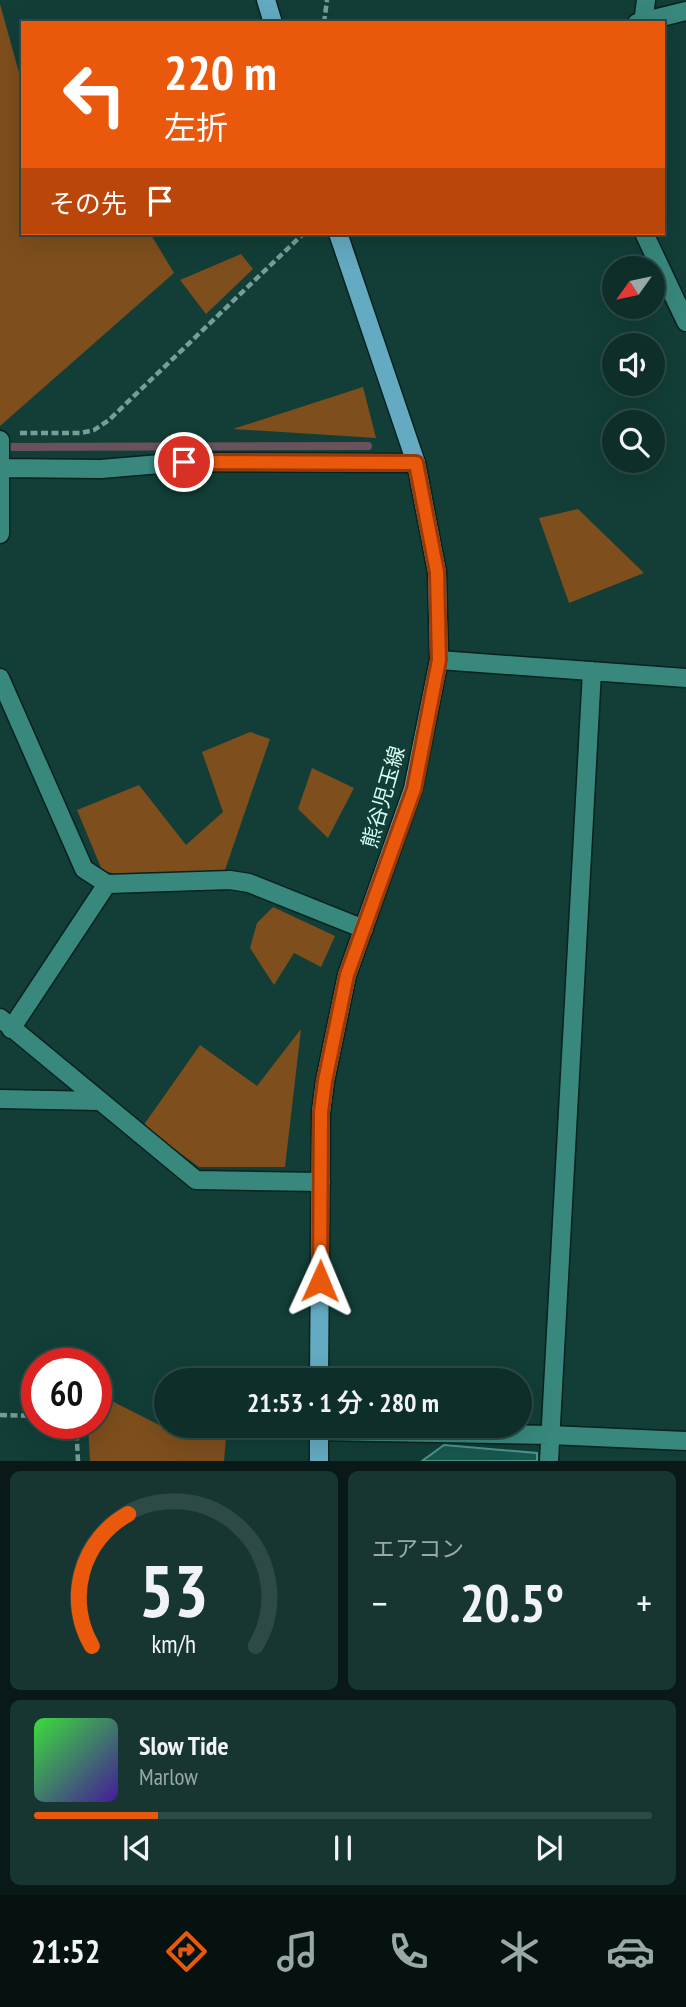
<!DOCTYPE html>
<html lang="ja">
<meta charset="utf-8">
<style>
body{margin:0;font-family:"PT Sans Narrow","Noto Sans JP",sans-serif;background:#173631;color:#f1f3f6;height:100vh;display:flex;flex-direction:column;font-size:26px;white-space:nowrap}
*{box-sizing:border-box;margin:0}
p{font-size:23px;color:#9ba8a8}
.icon{flex:none;width:38px;height:38px;fill:none;stroke:currentColor;stroke-width:2;stroke-linecap:round;stroke-linejoin:round}
.map{position:relative;height:1461px;overflow:hidden}
.sheet{display:flex;flex-direction:column;gap:10px;padding:10px;background:#081917;flex:1}
.sheet>*{flex:none}
.hud{position:absolute;left:21px;top:21px;width:644px;height:214px;border-radius:0px;box-shadow:0 7px 28px #0002,0 0 0 2px #2e4a46;background:#ea580c;color:#fff;overflow:hidden}
.needle{width:46px;rotate:237deg}
.controls{position:absolute;left:602px;top:256px;display:grid;gap:14px}
.controls a{display:grid;place-items:center;width:63px;height:63px;border-radius:50%;background:#0e2e29;box-shadow:0 7px 28px #0002,0 0 0 2px #2e4a46;font-size:35px}
.speed{position:absolute;left:21px;top:1348px;display:flex;gap:14px;font-size:35px;font-weight:700;text-align:center}
.speed>*{display:grid;place-content:center;width:91px;height:91px;border-radius:50%;background:#0e2e29;box-shadow:0 7px 28px #0002,0 0 0 2px #2e4a46;line-height:1}
.speed .limit{border:10px solid #d22;background:#fff;color:#111}
.pin{position:absolute;display:grid;place-items:center;width:60px;height:60px;color:#fff;margin:-30px;border:4px solid #fff;border-radius:50%;box-shadow:0 2px 7px #0007}
.me{position:absolute;width:77px;margin:-38px;rotate:1deg;stroke-linejoin:round;filter:drop-shadow(0 0 5px #0008)}
.turn{display:flex;align-items:center;gap:24px;height:147px;padding:0 28px;font-size:32px}
.turn .icon{width:91px;height:91px;stroke-width:2.5}
.turn b{display:block;font-size:49px;line-height:60px}
.then{display:flex;align-items:center;height:66px;padding:0 28px;background:#0003;gap:14px;font-size:26px}
.big{font-size:52px;font-weight:600;line-height:1.1}
.sheet .tile{flex:1;display:flex;flex-direction:column;justify-content:center;gap:10px;min-width:0;padding:0 24px;border-radius:10px;background:#173631}
.sheet .dial{align-items:center;gap:0}
.dial svg{height:182px;overflow:visible;fill:none;stroke:#2e4a46;stroke-width:7;stroke-linecap:round;text-anchor:middle}
.dial text{fill:#f1f3f6;stroke:none}
.song{display:flex;align-items:center;gap:21px}
.cover{width:84px;height:84px;border-radius:10px;background:linear-gradient(135deg,hsl(120 70% 55%),hsl(260 70% 35%))}
.played{height:7px;border-radius:4px;background:linear-gradient(90deg,#ea580c 20%,#2e4a46 20%)}
.keys{display:flex;justify-content:space-around;direction:ltr}
.heat{display:flex;justify-content:space-between;align-items:center;font-size:38px;direction:ltr}
.sheet .tiles{flex:1;display:grid;gap:10px;grid-template-columns:1fr 1fr}
.tile:last-child{grid-column:span 2}
.trip{position:absolute;left:154px;top:1368px;width:378px;height:70px;border-radius:35px;background:#0e2e29;box-shadow:0 7px 28px #0002,0 0 0 2px #2e4a46;font-weight:600;line-height:70px;text-align:center}
.tabs{display:flex;height:112px;justify-content:space-around;align-items:center;background:#061210;color:#9ba8a8}
.tabs .icon{width:49px;height:49px}
.tabs .active{color:#ea580c}
.tabs b{font-size:32px;color:#f1f3f6}
.map>svg:first-child{display:block}
.green{fill:#7e4e1d}
.lines{fill:none;stroke-linecap:round;stroke-linejoin:round}
.stream{stroke:#69525c;stroke-width:8}
.building{fill:#19584f;stroke:#47978b;stroke-width:2}
.minor-casing{stroke:#08221e;stroke-width:21}
.major-casing{stroke:#08221e;stroke-width:21}
.path{stroke:#759e96;stroke-width:4.5;stroke-dasharray:7 3.5;stroke-linecap:butt}
.minor{stroke:#38887d;stroke-width:18}
.major{stroke:#64aac2;stroke-width:18}
.route-casing{stroke:#983908;stroke-width:18}
.route{stroke:#ea580c;stroke-width:12}
.labels{text-anchor:middle;dominant-baseline:central;stroke-width:7;stroke-linejoin:round;paint-order:stroke}
.street-label{font-size:21px;fill:#d5fbf3;stroke:#123e37}
</style>
<div class="map">
<svg width="686" height="1461" viewBox="0 0 686 1461">
<rect width="100%" height="100%" fill="#123e37"/>
<!-- green -->
<path class="green" d="M0,4L23,87V233H150L174,273L0,426Z
M241,254L253,269L206,314L180,280Z
M363,387L376,438L233,429Z
M578,509L644,573L569,603L539,518Z
M250,732L270,739L225,870L121,876L102,870L77,810L139,785L186,845L223,812L202,752Z
M312,768L354,788L328,838L298,809Z
M273,907L335,936L321,967L294,953L274,985L250,948L257,923Z
M301,1029L285,1167H199L143,1126L200,1045L257,1086Z
M96,1393L177,1434L179,1426H227L224,1461H90L88,1423H96Z"/>
<g class="lines">
<!-- stream -->
<path class="stream" d="M0,447L368,446"/>
</g>
<!-- building -->
<path class="building" d="M444,1445L537,1453V1461H422Z"/>
<g class="lines">
<defs>
<path id="minor" d="M637,23L686,11
M643,23L646,0
M644,233L686,322
M0,440V534
M0,468L101,469L184,462L416,463
M439,660L686,678
M0,678L84,869L107,884L230,880L249,883L364,929
M0,1018L196,1180L321,1182
M11,1029L107,884
M0,1099L99,1101
M319,1431L550,1435L686,1441
M549,1461L592,671"/>
<path id="major" d="M266,0L273,23
M319,1381L321,1112L325,1081L347,975L413,789L439,660L437,572L416,463L338,233
M319,1426V1461"/>
</defs>
<!-- minor casing -->
<use href="#minor" class="minor-casing"/>
<!-- major casing -->
<use href="#major" class="major-casing"/>
<!-- path -->
<path class="path" d="M324,23L327,0
M20,433H81L94,430L109,420L304,233
M0,1415L37,1416
M76,1423L78,1461"/>
<!-- minor -->
<use href="#minor" class="minor"/>
<!-- major -->
<use href="#major" class="major"/>
</g>
<g class="lines">
<defs>
<path id="route" d="M184,462L416,463L437,572L439,660L414,789L347,975L325,1081L321,1112L320,1281"/>
</defs>
<!-- route casing -->
<use href="#route" class="route-casing"/>
<!-- route -->
<use href="#route" class="route"/>
</g>
<g class="labels">
<!-- street labels -->
<g class="street-label">
<text transform="translate(383 797) rotate(-74)">熊谷児玉線</text>
</g>
</g>
</svg>
<div class="controls">
<a><svg class="needle" viewBox="-14 -14 28 28"><path d="M0-13l5 13h-10z" fill="#e53935"/><path d="M0 13l5-13h-10z" fill="#9ba8a8"/></svg></a>
<a><svg class="icon" aria-label="sound" viewBox="0 0 24 24"><path d="M4 9h4l5-4v14l-5-4H4zM17 9q2 3 0 6"/></svg></a>
<a><svg class="icon" aria-label="search" viewBox="0 0 24 24"><circle cx="10" cy="10" r="6"/><path d="M15 15l6 6"/></svg></a>
</div>
<div class="speed"><div class="limit">60</div></div>
<div class="pin" style="left:184px;top:462px;background:#d93025"><svg class="icon" aria-label="arrive" viewBox="0 0 24 24"><path d="M6 21V4h12l-3 4 3 4H6"/></svg></div>
<svg class="me" style="left:320px;top:1281px" viewBox="-20 -20 40 40"><path d="M0-17L14 15 0 8-14 15z" fill="#ea580c" stroke="#fff" stroke-width="4"/></svg>
<div class="trip">21:53 · 1 分 · 280 m</div>
<div class="hud">
<div class="turn"><svg class="icon" aria-label="left" viewBox="0 0 24 24"><path d="M17 20v-9H6M10 6l-5 5 5 5"/></svg><div><b>220 m</b>左折</div></div>
<div class="then">その先<svg class="icon" aria-label="arrive" viewBox="0 0 24 24"><path d="M6 21V4h12l-3 4 3 4H6"/></svg></div>
</div>
</div>
<section class="sheet">
<div class="tiles">
<div class="tile dial"><svg viewBox="0 0 100 80">
<path d="M14 69A42 42 0 1 1 86 69"/>
<path d="M14 69A42 42 0 0 1 30 11" stroke="#ea580c"/>
<text x="50" y="56" font-size="32" font-weight="700">53</text>
<text x="50" y="72" font-size="11">km/h</text>
</svg></div>
<div class="tile"><p>エアコン</p>
<div class="heat"><a>−</a><b class="big">20.5°</b><a>+</a></div>
</div>
<div class="tile">
<div class="song"><i class="cover"></i><div><b>Slow Tide</b><p>Marlow</p></div></div>
<div class="played"></div>
<div class="keys"><svg class="icon" aria-label="previous" viewBox="0 0 24 24"><path d="M18 5L8 12l10 7zM5 5v14"/></svg><svg class="icon" aria-label="pause" viewBox="0 0 24 24"><path d="M8 5v14M16 5v14"/></svg><svg class="icon" aria-label="next" viewBox="0 0 24 24"><path d="M6 5l10 7-10 7zM19 5v14"/></svg></div>
</div>
</div>
</section>
<nav class="tabs">
<b>21:52</b>
<svg class="icon active" aria-label="directions" viewBox="0 0 24 24"><path d="M12 3l9 9-9 9-9-9zM9 14v-3h6M13 9l2 2-2 2"/></svg>
<svg class="icon" aria-label="music" viewBox="0 0 24 24"><path d="M9 18V5l10-2v13"/><circle cx="6" cy="18" r="3"/><circle cx="16" cy="16" r="3"/></svg>
<svg class="icon" aria-label="phone" viewBox="0 0 24 24"><path d="M5 4h4l2 5-3 2q2 4 5 5l2-3 5 2v4C11 20 4 13 5 4z"/></svg>
<svg class="icon" aria-label="climate" viewBox="0 0 24 24"><path d="M12 3v18M4 7l16 10M4 17L20 7"/></svg>
<svg class="icon" aria-label="car" viewBox="0 0 24 24"><path d="M5 17H2v-5l4-1 3-4h7l3 4 3 1v5h-3M9 17h6M6 11h13"/><circle cx="7" cy="17" r="2"/><circle cx="17" cy="17" r="2"/></svg>
</nav>
